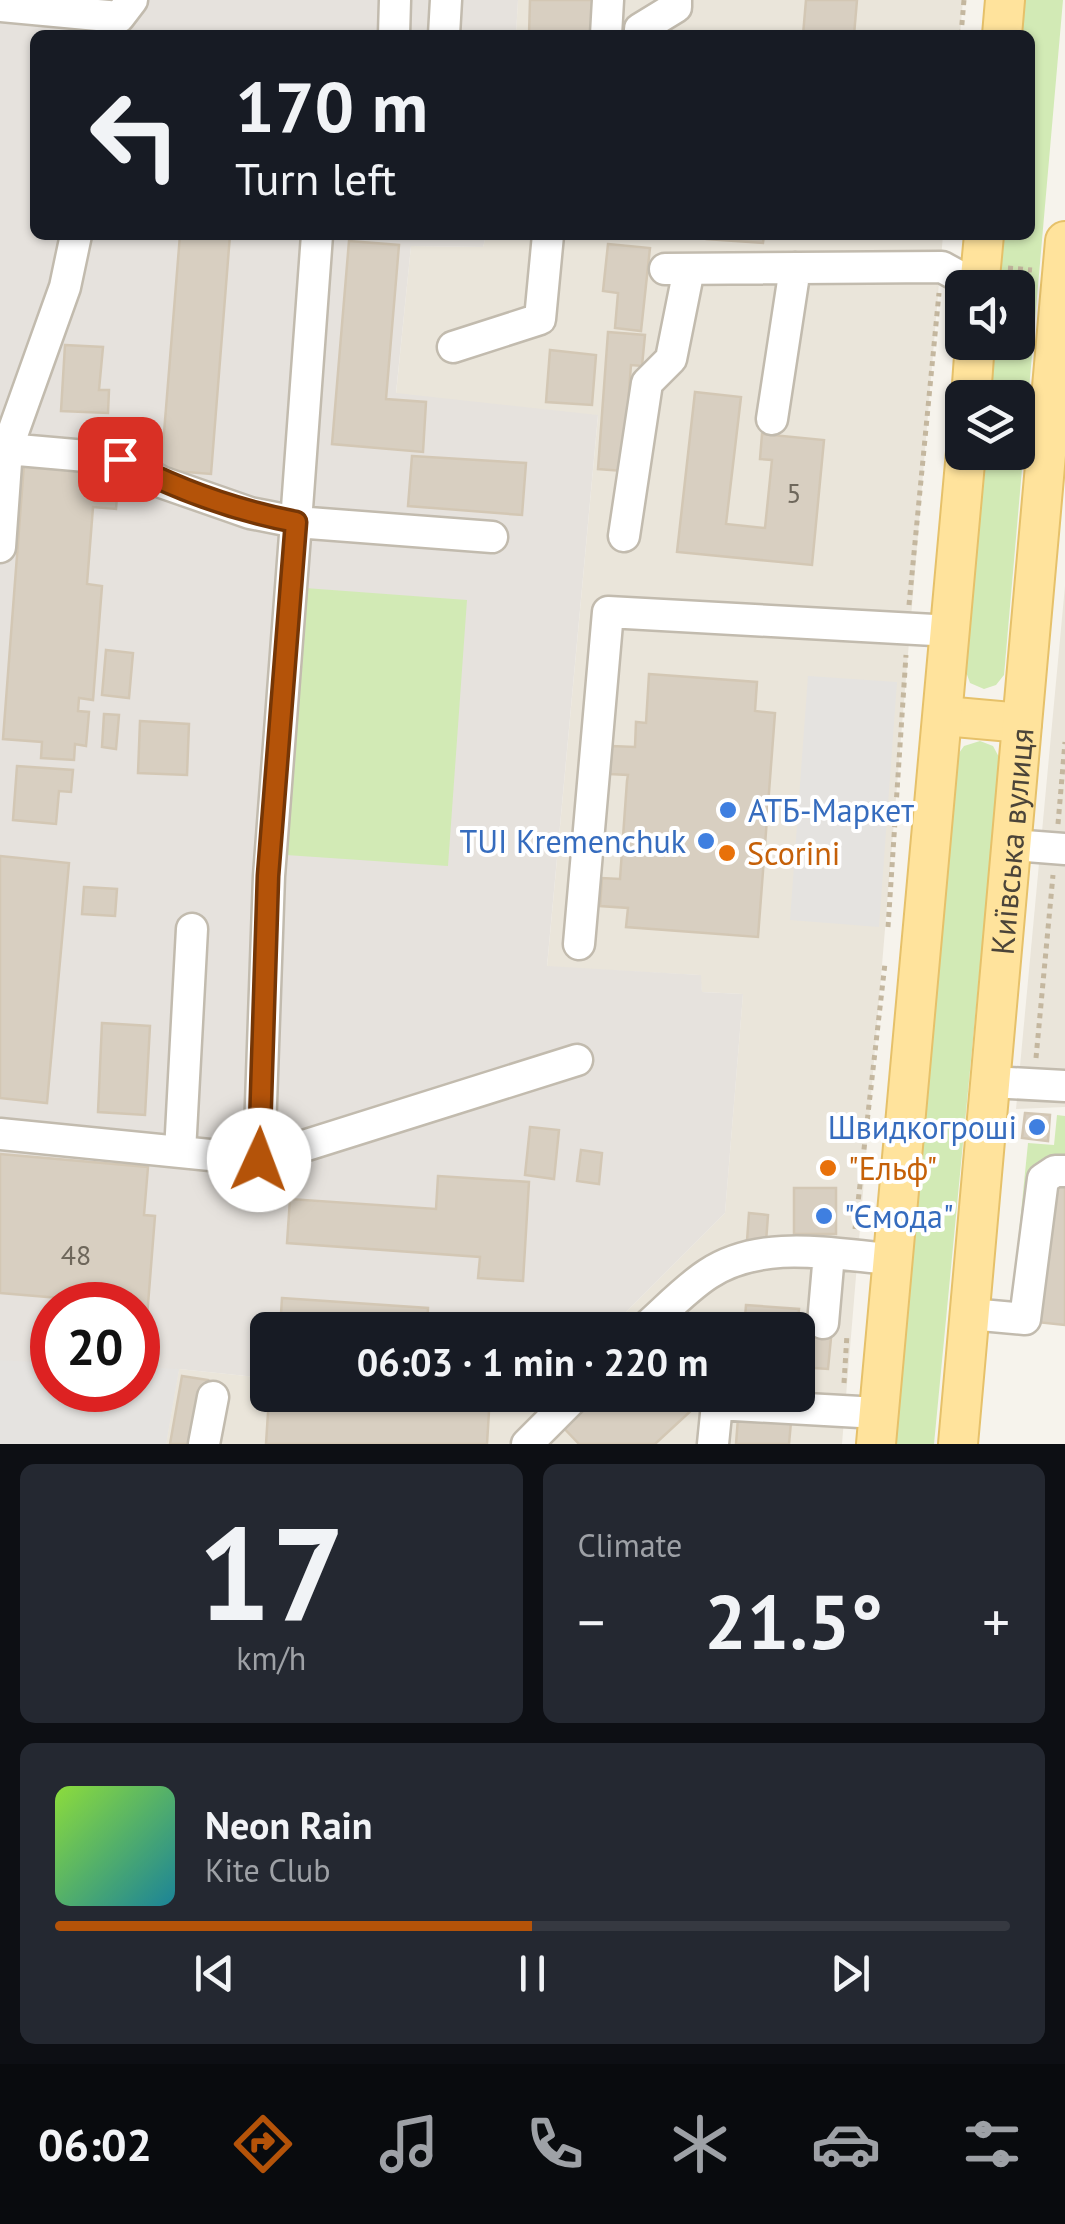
<!DOCTYPE html>
<meta charset="utf-8">
<style>
body{margin:0;font-family:"PT Sans",sans-serif;background:#242831;color:#f1f3f6;height:100vh;display:flex;flex-direction:column;font-size:38px;white-space:nowrap}
*{box-sizing:border-box;margin:0}
p{font-size:32px;color:#9ea1a6}
.icon{flex:none;width:55px;height:55px;fill:none;stroke:currentColor;stroke-width:2;stroke-linecap:round;stroke-linejoin:round}
.map{position:relative;height:1444px;overflow:hidden}
.panel{display:flex;flex-direction:column;gap:20px;padding:20px;background:#0d0f14;flex:1}
.panel>*{flex:none}
.top-card{position:absolute;left:30px;top:30px;width:1005px;height:210px;border-radius:15px;box-shadow:0 2px 8px #0004;background:#171b24;color:#f1f3f6;overflow:hidden}
.fabs{position:absolute;left:945px;top:270px;display:grid;gap:20px}
.fabs a{display:grid;place-items:center;width:90px;height:90px;border-radius:15px;background:#171b24;box-shadow:0 2px 8px #0004;font-size:50px}
.speed{position:absolute;left:30px;top:1282px;display:flex;gap:20px;font-size:50px;font-weight:700;text-align:center}
.speed>*{display:grid;place-content:center;width:130px;height:130px;border-radius:50%;background:#171b24;box-shadow:0 2px 8px #0004;line-height:1}
.speed .limit{border:15px solid #d22;background:#fff;color:#111}
.pin{position:absolute;display:grid;place-items:center;width:85px;height:85px;color:#fff;margin:-42px;border-radius:20px;box-shadow:0 5px 15px #0006}
.me{position:absolute;width:110px;margin:-55px;rotate:2deg;stroke-linejoin:round;filter:drop-shadow(0 0 8px #0008)}
.turn{display:flex;align-items:center;gap:35px;height:210px;padding:0 40px;font-size:45px}
.turn .icon{width:130px;height:130px;stroke-width:2.5}
.turn b{display:block;font-size:70px;line-height:85px}
.big{font-size:75px;font-weight:700;line-height:1.1}
.panel .tile{flex:1;display:flex;flex-direction:column;justify-content:center;gap:15px;min-width:0;padding:0 35px;border-radius:15px;background:#242831}
.panel .dial{align-items:center;gap:0}
.dial b{font-size:130px;line-height:1}
.song{display:flex;align-items:center;gap:30px}
.cover{width:120px;height:120px;border-radius:15px;background:linear-gradient(135deg,hsl(90 70% 55%),hsl(190 70% 35%))}
.played{height:10px;border-radius:5px;background:linear-gradient(90deg,#b45309 50%,#363941 50%)}
.keys{display:flex;justify-content:space-around;direction:ltr}
.heat{display:flex;justify-content:space-between;align-items:center;font-size:55px;direction:ltr}
.panel .tiles{flex:1;display:grid;gap:20px;grid-template-columns:1fr 1fr}
.tile:last-child{grid-column:span 2}
.trip{position:absolute;left:250px;top:1312px;width:565px;height:100px;border-radius:15px;background:#171b24;box-shadow:0 2px 8px #0004;font-weight:700;line-height:100px;text-align:center}
.tabs{display:flex;height:160px;justify-content:space-around;align-items:center;background:#090b0e;color:#9ea1a6}
.tabs .icon{width:70px;height:70px}
.tabs .active{color:#b45309}
.tabs b{font-size:45px;color:#f1f3f6}
.map>svg:first-child{display:block}
.residential{fill:#eae5da}
.industrial{fill:#e6e2dd;fill-rule:evenodd}
.green{fill:#d2eab5}
.parking{fill:#e5e3e0}
.building{fill:#d8cfc1;stroke:#d3c7b4;stroke-width:2.5}
.lines{fill:none;stroke-linecap:round;stroke-linejoin:round}
.minor-casing{stroke:#c2bbae;stroke-width:35}
.major-casing{stroke:#e6c16a;stroke-width:42}
.path{stroke:#c4b79f;stroke-width:5;stroke-dasharray:5 5;stroke-linecap:butt}
.minor{stroke:#fff;stroke-width:30}
.major{stroke:#ffe39c;stroke-width:38}
.route-casing{stroke:#753606;stroke-width:25}
.route{stroke:#b45309;stroke-width:18}
.shop-dot{fill:#3f7fe0;stroke:#fff;stroke-width:4}
.food-dot{fill:#e8710a;stroke:#fff;stroke-width:4}
.labels{text-anchor:middle;dominant-baseline:central;stroke-width:8;stroke-linejoin:round;paint-order:stroke}
.number-label{font-size:28px;fill:#6e675b}
.shop-label{font-size:32px;fill:#366cbe;stroke:#fff;text-anchor:start}
.street-label{font-size:32px;fill:#4b4439;stroke:#fff}
.food-label{font-size:32px;fill:#c56008;stroke:#fff;text-anchor:start}
</style>
<div class="map">
<svg width="1065" height="1444" viewBox="0 0 1065 1444">
<rect width="100%" height="100%" fill="#f6f3ec"/>
<!-- residential -->
<path class="residential" d="M518,0H963L960,35H516Z
M486,235H943L842,1444H166L179,1369L267,1378L268,1395H439L534,1404L543,1395H798V1330H608L725,1213L743,994L702,992L700,975L547,967L598,416L396,394L411,246L483,247Z
M1065,586V1107L1016,1109Z"/>
<!-- industrial -->
<path class="industrial" d="M0,0H518L516,35H35V235H486L483,247L411,246L396,393L598,415L547,966L701,975L702,992L743,994L725,1213L608,1330H268L267,1378L179,1369L166,1444H0ZM52,1305H138V1390H52Z"/>
<!-- green -->
<path class="green" d="M1023,0H1063L1004,675L996,685L984,689L970,683L965,669L983,453L1018,452V398L988,397L993,343L1018,342V288L998,287L1002,235H1030V35H1020Z
M305,588L467,600L448,866L286,855Z
M980,741L993,746L1000,759L934,1444H894L959,753L964,746Z
M1057,1115L1065,1116V1161L1011,1312L1028,1143L1054,1145Z"/>
<!-- parking -->
<path class="parking" d="M808,676L897,682L879,927L790,920Z
M0,1360L52,1363V1390H138V1367L179,1369L166,1444H0Z"/>
<!-- building -->
<path class="building" d="M530,0H595L594,35H529Z
M806,0H857L854,35H803Z
M180,235H230L211,474L161,470Z
M708,235H764L763,243L707,239Z
M349,241L399,245L386,399L426,402L423,452L332,444Z
M608,244L650,248L641,331L615,328L618,293L603,291Z
M608,332L645,335L642,366L631,365L623,471L598,469Z
M65,345L103,347L99,390H109L108,413L61,411Z
M550,350L596,355L592,405L546,402Z
M695,392L741,397L726,524L765,528L772,460L760,459L762,434L824,440L812,565L677,552Z
M412,456L526,463L522,515L408,506Z
M24,464L119,471L116,509L93,507L87,584L102,586L93,700L79,698L78,711L89,712L86,746L75,744L74,760L41,758L42,742L3,739Z
M106,650L133,653L129,698L102,695Z
M649,674L757,682L755,711L775,713L758,937L626,927L628,908L600,906L602,878L620,879L627,781L628,775L610,774L612,746L635,747L636,722L646,723Z
M104,714L119,715L116,749L102,747Z
M140,721L189,724L187,775L138,773Z
M17,766L73,770L71,792L59,791L56,824L13,820Z
M0,856L69,863L47,1103L0,1098Z
M84,887L117,889L115,916L82,914Z
M102,1023L150,1026L145,1115L98,1112Z
M1025,1113L1050,1115L1048,1141L1022,1138Z
M530,1127L559,1130L554,1179L525,1175Z
M581,1150L602,1153L599,1184L577,1181Z
M0,1154L148,1167L144,1215L155,1216L144,1355L138,1354V1305H59V1298L0,1293Z
M438,1176L529,1182L523,1281L478,1278L480,1257L287,1243L290,1199L436,1209Z
M1051,1178L1065,1179V1325L1036,1322Z
M794,1188H836V1234H794Z
M749,1213L768,1215L766,1242L747,1241Z
M282,1298L428,1308L427,1330H280Z
M746,1305L799,1309L797,1330H744Z
M684,1308L704,1330H660Z
M798,1335L831,1338L828,1369L798,1367Z
M182,1376L208,1380L196,1444H170Z
M590,1395H708L655,1444H579L560,1424Z
M269,1397L489,1411L487,1444H266Z
M738,1418L791,1422L789,1444H736Z"/>
<g class="lines">
<defs>
<path id="minor" d="M0,6L119,17L132,0
M394,35L395,0
M444,35L446,0
M606,35L608,0
M640,35V29L676,7V0
M665,269L942,267L979,287
M453,347L540,319L548,235
M772,419L795,268
M7,449L120,459L161,482L250,513L296,522L317,235
M624,536L647,383L671,359L689,269
M0,547L7,449L65,287L76,235
M1012,845L1065,849
M579,944L608,612L952,631
M991,1082L1065,1086
M0,1134L259,1160L269,876L296,522L492,537
M180,1152L192,929
M259,1160L577,1060
M970,1314L1025,1319L1043,1179L1055,1171H1065
M823,1323L829,1254
M643,1330C664,1312 685,1289 708,1274C761,1239 831,1254 890,1259
M204,1444L213,1397
M527,1444L576,1395
M713,1444L717,1404L878,1413"/>
<g id="major">
<path d="M1002,35L1005,0"/>
<path d="M979,288L984,235"/>
<path d="M971,398L975,342"/>
<path d="M944,716L1022,723"/>
<path d="M876,1444L966,452"/>
<path id="s1" d="M958,1444L1065,241"/>
</g>
</defs>
<!-- minor casing -->
<use href="#minor" class="minor-casing"/>
<!-- major casing -->
<use href="#major" class="major-casing"/>
<!-- path -->
<path class="path" d="M961,35L964,0
M1008,268L1032,270
M909,605L939,293
M1058,824L1065,742
M888,927L906,655
M1036,1058L1053,875
M855,1229L885,963
M844,1383L847,1334"/>
<!-- minor -->
<use href="#minor" class="minor"/>
<!-- major -->
<use href="#major" class="major"/>
</g>
<g class="lines">
<defs>
<path id="route" d="M120,459C175,489 234,510 296,522L268,876L259,1160"/>
</defs>
<!-- route casing -->
<use href="#route" class="route-casing"/>
<!-- route -->
<use href="#route" class="route"/>
</g>
<!-- markers -->
<g class="shop-dot">
<circle cx="728" cy="810" r="10"/>
<circle cx="706" cy="841" r="10"/>
<circle cx="1037" cy="1127" r="10"/>
<circle cx="824" cy="1216" r="10"/>
</g>
<g class="food-dot">
<circle cx="727" cy="853" r="10"/>
<circle cx="828" cy="1168" r="10"/>
</g>
<g class="labels">
<!-- number labels -->
<g class="number-label">
<text x="794" y="492">5</text>
<text x="76" y="1254">48</text>
</g>
<!-- shop labels -->
<g class="shop-label">
<text x="748" y="810">АТБ-Маркет</text>
<text x="686" y="841" text-anchor="end">TUI Kremenchuk</text>
<text x="1017" y="1127" text-anchor="end">Швидкогроші</text>
<text x="844" y="1216">"Ємода"</text>
</g>
<!-- street labels -->
<g class="street-label">
<text stroke="none"><textPath href="#s1" startOffset="605">Київська вулиця</textPath></text>
</g>
<!-- food labels -->
<g class="food-label">
<text x="747" y="853">Scorini</text>
<text x="848" y="1168">"Ельф"</text>
</g>
</g>
</svg>
<div class="fabs">
<a><svg class="icon" aria-label="sound" viewBox="0 0 24 24"><path d="M4 9h4l5-4v14l-5-4H4zM17 9q2 3 0 6"/></svg></a>
<a><svg class="icon" aria-label="layers" viewBox="0 0 24 24"><path d="M12 4l9 5-9 5-9-5zM3 14l9 5 9-5"/></svg></a>
</div>
<div class="speed"><div class="limit">20</div></div>
<div class="pin" style="left:120px;top:459px;background:#d93025"><svg class="icon" aria-label="arrive" viewBox="0 0 24 24"><path d="M6 21V4h12l-3 4 3 4H6"/></svg></div>
<svg class="me" style="left:259px;top:1160px" viewBox="-20 -20 40 40"><circle r="19" fill="#fff"/><path d="M0-13L10 11 0 6-10 11z" fill="#b45309"/></svg>
<div class="trip">06:03 · 1 min · 220 m</div>
<div class="top-card">
<div class="turn"><svg class="icon" aria-label="left" viewBox="0 0 24 24"><path d="M17 20v-9H6M10 6l-5 5 5 5"/></svg><div><b>170 m</b>Turn left</div></div>
</div>
</div>
<section class="panel">
<div class="tiles">
<div class="tile dial"><b>17</b><p>km/h</p></div>
<div class="tile"><p>Climate</p>
<div class="heat"><a>−</a><b class="big">21.5°</b><a>+</a></div>
</div>
<div class="tile">
<div class="song"><i class="cover"></i><div><b>Neon Rain</b><p>Kite Club</p></div></div>
<div class="played"></div>
<div class="keys"><svg class="icon" aria-label="previous" viewBox="0 0 24 24"><path d="M18 5L8 12l10 7zM5 5v14"/></svg><svg class="icon" aria-label="pause" viewBox="0 0 24 24"><path d="M8 5v14M16 5v14"/></svg><svg class="icon" aria-label="next" viewBox="0 0 24 24"><path d="M6 5l10 7-10 7zM19 5v14"/></svg></div>
</div>
</div>
</section>
<nav class="tabs">
<b>06:02</b>
<svg class="icon active" aria-label="directions" viewBox="0 0 24 24"><path d="M12 3l9 9-9 9-9-9zM9 14v-3h6M13 9l2 2-2 2"/></svg>
<svg class="icon" aria-label="music" viewBox="0 0 24 24"><path d="M9 18V5l10-2v13"/><circle cx="6" cy="18" r="3"/><circle cx="16" cy="16" r="3"/></svg>
<svg class="icon" aria-label="phone" viewBox="0 0 24 24"><path d="M5 4h4l2 5-3 2q2 4 5 5l2-3 5 2v4C11 20 4 13 5 4z"/></svg>
<svg class="icon" aria-label="climate" viewBox="0 0 24 24"><path d="M12 3v18M4 7l16 10M4 17L20 7"/></svg>
<svg class="icon" aria-label="car" viewBox="0 0 24 24"><path d="M5 17H2v-5l4-1 3-4h7l3 4 3 1v5h-3M9 17h6M6 11h13"/><circle cx="7" cy="17" r="2"/><circle cx="17" cy="17" r="2"/></svg>
<svg class="icon" aria-label="filters" viewBox="0 0 24 24"><path d="M4 7h16M4 17h16"/><circle cx="9" cy="7" r="2"/><circle cx="15" cy="17" r="2"/></svg>
</nav>
